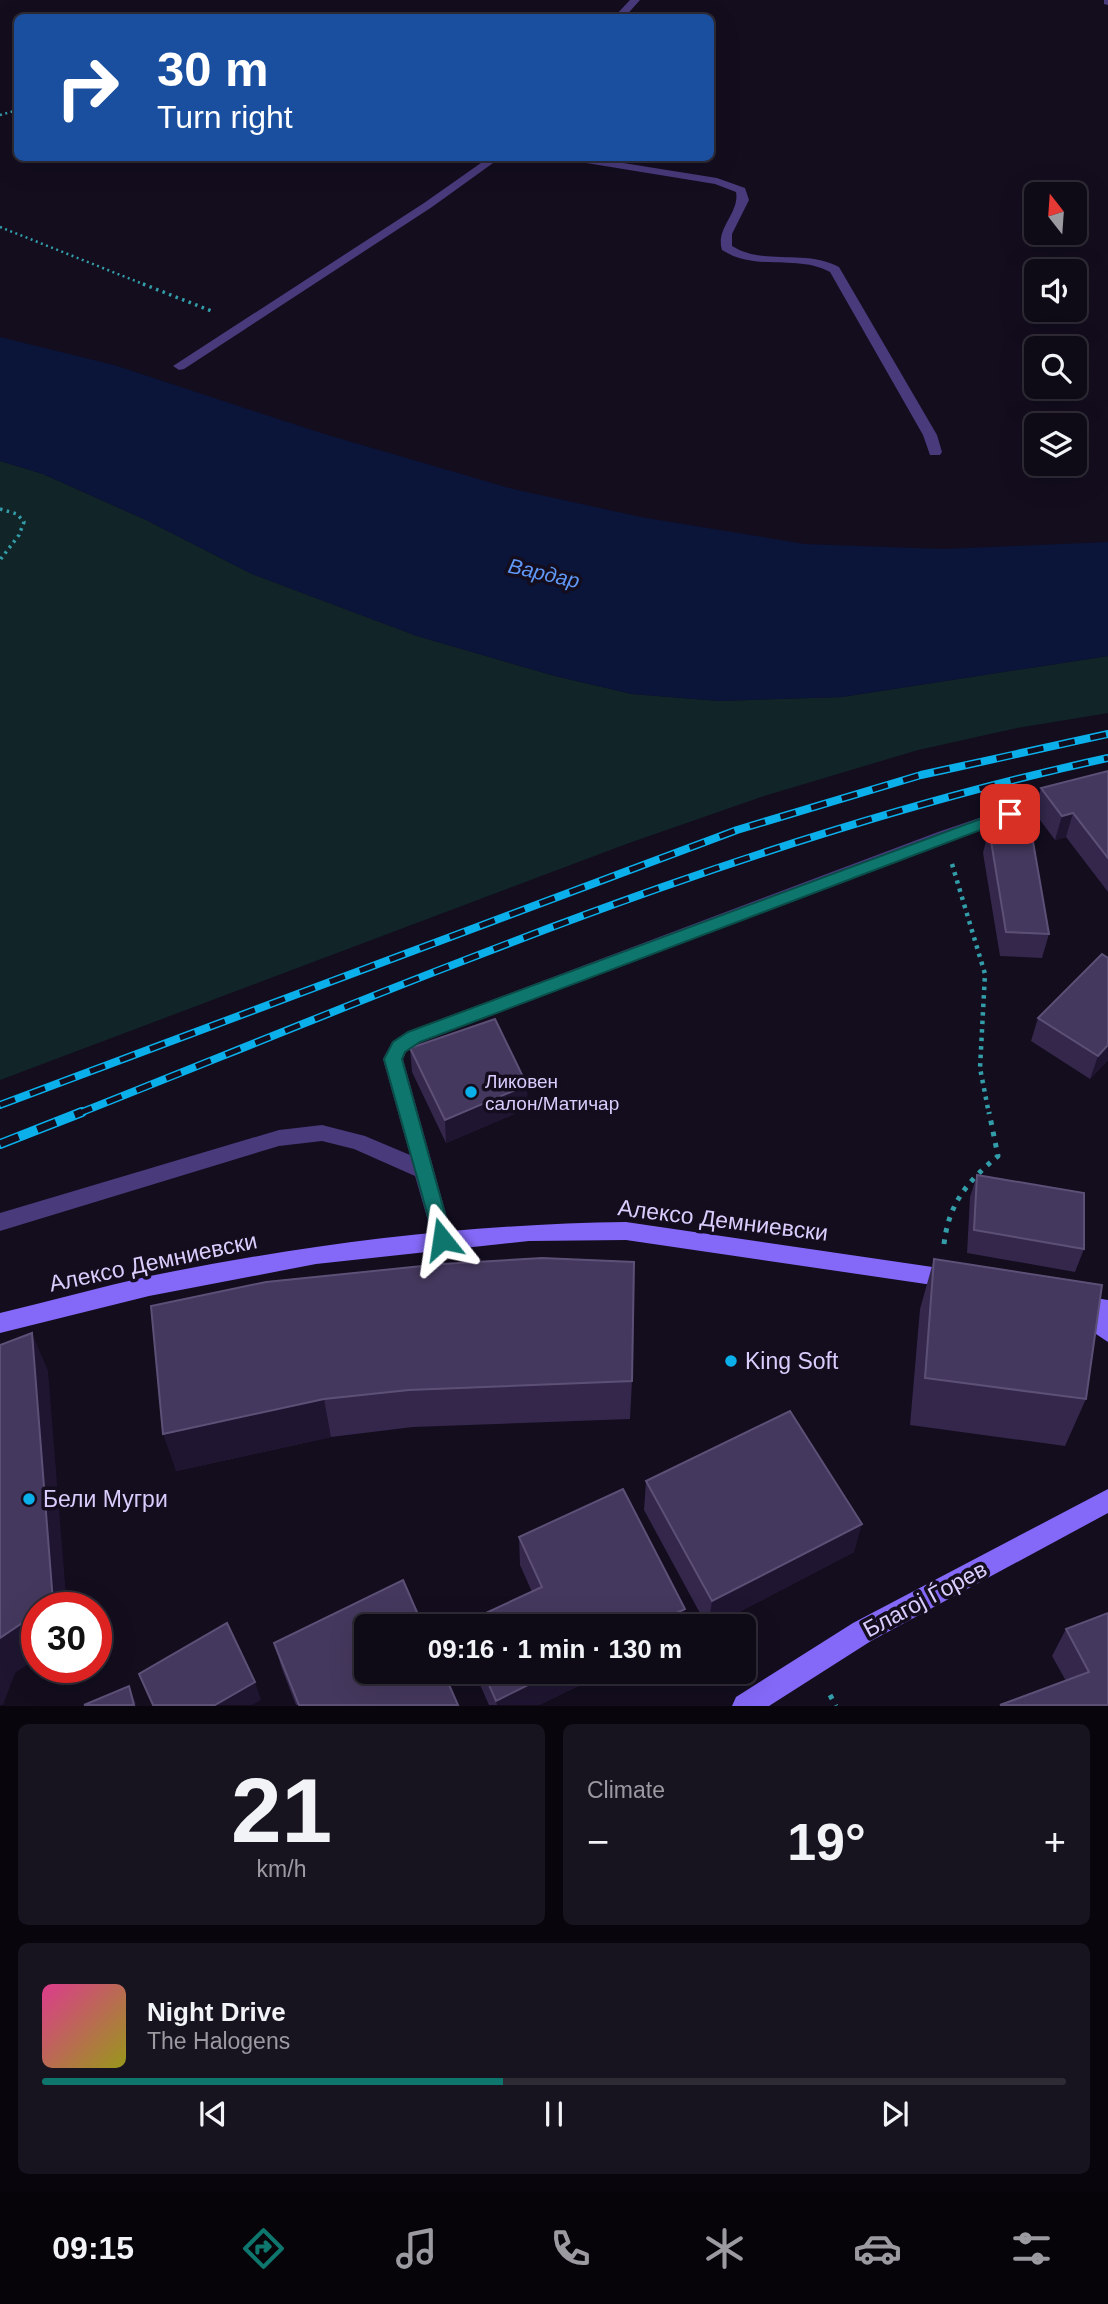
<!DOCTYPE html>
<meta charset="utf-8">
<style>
body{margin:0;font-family:Helvetica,sans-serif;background:#17131f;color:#f1f3f6;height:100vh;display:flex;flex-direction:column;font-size:26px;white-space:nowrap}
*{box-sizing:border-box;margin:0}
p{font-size:23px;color:#9b9aa1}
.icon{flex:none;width:38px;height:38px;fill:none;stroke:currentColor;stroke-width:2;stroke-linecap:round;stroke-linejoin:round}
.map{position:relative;height:1706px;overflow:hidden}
.details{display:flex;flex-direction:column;gap:18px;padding:18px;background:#08060c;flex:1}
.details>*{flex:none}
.guide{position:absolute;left:14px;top:14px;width:700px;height:147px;border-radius:10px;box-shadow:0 7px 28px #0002,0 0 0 2px #2e2b35;background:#1a4fa0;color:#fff;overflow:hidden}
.needle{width:46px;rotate:343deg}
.tools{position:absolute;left:1024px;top:182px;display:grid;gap:14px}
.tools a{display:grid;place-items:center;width:63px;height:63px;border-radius:10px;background:#0e0a16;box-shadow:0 7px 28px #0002,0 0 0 2px #2e2b35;font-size:35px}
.speed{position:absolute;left:21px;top:1592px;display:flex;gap:14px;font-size:35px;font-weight:700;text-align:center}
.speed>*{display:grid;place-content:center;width:91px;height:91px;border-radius:50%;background:#0e0a16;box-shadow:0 7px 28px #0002,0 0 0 2px #2e2b35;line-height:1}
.speed .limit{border:10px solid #d22;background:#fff;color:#111}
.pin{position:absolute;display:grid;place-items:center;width:60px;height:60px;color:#fff;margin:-30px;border-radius:14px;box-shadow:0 4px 10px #0006}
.me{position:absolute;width:77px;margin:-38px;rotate:345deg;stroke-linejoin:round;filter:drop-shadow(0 0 5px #0008)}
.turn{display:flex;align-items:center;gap:24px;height:147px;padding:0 28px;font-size:32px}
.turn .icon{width:91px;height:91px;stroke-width:2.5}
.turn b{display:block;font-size:49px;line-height:60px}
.big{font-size:52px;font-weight:700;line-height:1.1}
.details .card{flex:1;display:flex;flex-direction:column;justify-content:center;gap:10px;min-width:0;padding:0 24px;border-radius:10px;background:#17131f}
.details .dial{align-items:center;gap:0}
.dial b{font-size:91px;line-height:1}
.song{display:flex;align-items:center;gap:21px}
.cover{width:84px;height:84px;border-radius:10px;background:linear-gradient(135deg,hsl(330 70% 55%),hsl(60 70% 35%))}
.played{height:7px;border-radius:4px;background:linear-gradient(90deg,#0f766e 45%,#2e2b35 45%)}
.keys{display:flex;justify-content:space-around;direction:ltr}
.heat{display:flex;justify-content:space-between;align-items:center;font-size:38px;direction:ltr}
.details .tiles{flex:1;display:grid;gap:18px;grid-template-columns:1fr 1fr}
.card:last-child{grid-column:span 2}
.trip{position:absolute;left:354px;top:1614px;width:402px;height:70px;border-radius:10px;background:#0e0a16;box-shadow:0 7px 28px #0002,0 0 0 2px #2e2b35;font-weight:700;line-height:70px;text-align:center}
.dock{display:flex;height:112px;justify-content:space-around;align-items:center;background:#060409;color:#9b9aa1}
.dock .icon{width:49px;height:49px}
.dock .selected{color:#0f766e}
.dock b{font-size:32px;color:#f1f3f6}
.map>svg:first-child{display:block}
.green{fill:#112528}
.water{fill:#0b1439}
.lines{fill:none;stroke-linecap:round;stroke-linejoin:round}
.path-far3{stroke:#339eaa;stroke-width:2.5;stroke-dasharray:2 3.5;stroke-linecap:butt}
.path-far2{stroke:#339eaa;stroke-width:3.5;stroke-dasharray:2.5 4.5;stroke-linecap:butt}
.path-far1{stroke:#339eaa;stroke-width:4.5;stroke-dasharray:3.5 5;stroke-linecap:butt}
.path{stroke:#339eaa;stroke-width:5;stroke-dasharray:4.5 7;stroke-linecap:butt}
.street{fill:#483a7b;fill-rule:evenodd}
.secondary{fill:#8469f8;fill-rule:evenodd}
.rail-far1-casing{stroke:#0bafea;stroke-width:8}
.rail-casing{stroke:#0bafea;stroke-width:10}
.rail-far1{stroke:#130d1e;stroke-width:5;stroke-dasharray:16;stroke-linecap:butt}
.rail{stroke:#130d1e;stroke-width:7;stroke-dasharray:20;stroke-linecap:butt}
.wall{fill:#34274b}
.shaded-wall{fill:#1f1531}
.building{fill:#45385e;stroke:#5d5077;stroke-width:2}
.route{fill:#0f766e;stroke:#0a4d48;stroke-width:2}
.poi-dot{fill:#0bafea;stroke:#130d1e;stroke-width:2.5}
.labels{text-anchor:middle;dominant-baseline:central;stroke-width:7;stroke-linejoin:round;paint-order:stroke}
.poi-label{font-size:19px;fill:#dacdfd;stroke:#130d1e;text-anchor:start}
.water-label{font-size:21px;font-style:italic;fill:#6098f7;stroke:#130d1e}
.near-street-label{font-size:23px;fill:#dacdfd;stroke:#130d1e}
.near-poi-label{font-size:23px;fill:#dacdfd;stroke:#130d1e;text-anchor:start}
</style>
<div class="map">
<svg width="1108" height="1706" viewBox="0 0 1108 1706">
<rect width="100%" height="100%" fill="#130d1e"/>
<!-- green -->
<path class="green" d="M0,461L43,474L146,520L252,574L417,636L555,676L632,694L720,701L842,697L1108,656V713L1017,728L918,750L764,796L629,843L0,1080Z"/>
<!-- water -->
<path class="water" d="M0,337L114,365L321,433L513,489L641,517L804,544L944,549L1108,542V656L842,697L720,701L632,694L555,676L417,636L252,574L146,520L43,474L0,461Z"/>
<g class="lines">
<!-- path-far3 -->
<path class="path-far3" d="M0,115L18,110
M0,227L148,286"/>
<!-- path-far2 -->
<path class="path-far2" d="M143,284L214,312
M0,509L17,514L24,522L19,535L0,560"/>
<!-- path-far1 -->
<path class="path-far1" d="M952,864L985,974L980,1068L989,1114"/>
<!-- path -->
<path class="path" d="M944,1244C949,1203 967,1182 998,1156L989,1112
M830,1695L836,1706"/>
<!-- street -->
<path class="street" d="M630,0H640L624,18H613Z
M1104,0H1108V5L1104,4Z
M488,158H500L432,207L184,369L179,370L173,366L424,203Z
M568,158H592L717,178L745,188L749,200L732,234V246C764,266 805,249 839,267L937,435L942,452L940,455H930L923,435L830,272C796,254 756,272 722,250C715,228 740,213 736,192L715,184L574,161Z
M1058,791L1064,793L1066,797L1064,801L950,840L421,1042L406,1052L403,1059L453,1239L449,1245L442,1248L435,1245L415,1176L354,1149L322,1141L279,1146L0,1231V1213L279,1130L322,1125L365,1136L410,1155L383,1059L392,1042L407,1032L938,832Z"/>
<!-- secondary -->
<path class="secondary" d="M626,1222L953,1270L961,1272L964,1279L961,1286L953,1288L626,1240L529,1241L316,1264L149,1296L0,1333V1313C50,1301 100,1287 150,1276C307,1244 466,1224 626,1222Z
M1077,1295L1108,1300V1342L1069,1316L1066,1305L1069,1298Z
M1108,1489V1513L871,1641L769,1706H732L736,1697L853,1623Z"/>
<defs>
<path id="rail-far1" d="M0,1105L737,830L921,775L1108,734
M77,1114C416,980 751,835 1108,758"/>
<path id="rail" d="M0,1144L82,1112"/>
</defs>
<!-- rail-far1 casing -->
<use href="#rail-far1" class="rail-far1-casing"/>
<!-- rail casing -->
<use href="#rail" class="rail-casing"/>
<!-- rail-far1 -->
<use href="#rail-far1" class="rail-far1"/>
<!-- rail -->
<use href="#rail" class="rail"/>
</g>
<!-- wall -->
<path class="wall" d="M1108,771V892L1066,837L1055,840L1034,812L1041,788Z
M989,829L1049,934L1042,958L1000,956L983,853Z
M1108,958V1060L1090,1079L1031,1041L1038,1018Z
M410,1048L528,1108L446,1143L412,1072Z
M977,1175L1084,1249L1075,1272L967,1253L970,1197Z
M934,1259L1086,1399L1065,1446L910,1425L920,1309Z
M151,1306L632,1381L630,1419L413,1427L331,1437L176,1471Z
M646,1481L854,1552L712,1626H707L644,1510Z
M519,1537L682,1626L532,1592L520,1565Z
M1066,1629L1108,1705L1066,1681L1052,1656Z
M274,1643L458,1705H296L282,1669Z
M474,1671H609L539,1705H489Z"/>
<!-- shaded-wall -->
<path class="shaded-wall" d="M1073,813L1066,837L1055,840L1062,816Z
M1108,1045V1060L1090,1079L1098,1056Z
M527,1085L528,1108L446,1143L445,1120Z
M32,1333L48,1371L67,1608H44Z
M324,1399L331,1437L176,1471L163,1434Z
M862,1524L854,1552L712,1626H708L712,1601Z
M685,1609L682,1626H649Z
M37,1613V1658L15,1673L3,1705H0V1638Z
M556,1671H609L539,1705H497L496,1701Z
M255,1682L261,1700L252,1705H215Z
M129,1686L137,1705H134Z"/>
<!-- building -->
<path class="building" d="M1108,771V858L1073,813L1062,816L1041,788Z
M989,829L1031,830L1049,934L1006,932Z
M1102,954L1108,958V1045L1098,1056L1038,1018Z
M495,1019L527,1085L445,1120L410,1048Z
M977,1175L1084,1193V1249L974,1230Z
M542,1258L634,1262L632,1381L409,1390L324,1399L163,1434L151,1306L266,1282L442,1264Z
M934,1259L1102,1285L1086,1399L925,1378Z
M32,1333L53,1602L44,1608H37V1613L0,1638V1345Z
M790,1411L862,1524L712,1601L646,1481Z
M623,1489L685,1609L649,1626H463L462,1624L542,1587L519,1537Z
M403,1580L423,1626H366V1671H443L458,1705H299L274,1643Z
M1108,1613V1705H1000L1089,1672L1066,1629Z
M227,1623L255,1682L215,1705H153L139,1674Z
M483,1671H556L496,1701Z
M129,1686L134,1705H84Z"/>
<!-- route -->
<path class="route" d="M1010,808L1018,814L1015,817L420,1042L405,1052L402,1059L452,1239L449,1245H436L384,1059L393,1042L408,1032Z"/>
<!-- markers -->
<g class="poi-dot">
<circle cx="471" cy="1092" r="7"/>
<circle cx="731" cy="1361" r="7"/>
<circle cx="29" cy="1499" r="7"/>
</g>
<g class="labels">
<!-- poi labels -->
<g class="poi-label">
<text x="485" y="1081">Ликовен<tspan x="485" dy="22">салон/Матичар</tspan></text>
</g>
<!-- water labels -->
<g class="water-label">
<text transform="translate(544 573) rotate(13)">Вардар</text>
</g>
<!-- near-street labels -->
<g class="near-street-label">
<text transform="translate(723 1220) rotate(7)">Алексо Демниевски</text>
<text transform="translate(153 1262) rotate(-12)">Алексо Демниевски</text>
<text transform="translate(925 1599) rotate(-28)">Благој Ѓорев</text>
</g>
<!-- near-poi labels -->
<g class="near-poi-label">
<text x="745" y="1361">King Soft</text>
<text x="43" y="1499">Бели Мугри</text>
</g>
</g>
</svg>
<div class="tools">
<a><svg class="needle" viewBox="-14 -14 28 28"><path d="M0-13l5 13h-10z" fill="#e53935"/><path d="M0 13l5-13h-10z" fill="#9b9aa1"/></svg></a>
<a><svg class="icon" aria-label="sound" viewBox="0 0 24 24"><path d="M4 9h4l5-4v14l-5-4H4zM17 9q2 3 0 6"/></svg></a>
<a><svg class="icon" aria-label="search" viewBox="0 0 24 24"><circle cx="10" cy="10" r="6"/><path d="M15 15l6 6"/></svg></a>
<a><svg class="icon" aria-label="layers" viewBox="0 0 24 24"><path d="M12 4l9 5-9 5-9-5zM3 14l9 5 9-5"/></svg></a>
</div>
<div class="speed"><div class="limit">30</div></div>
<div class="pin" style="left:1010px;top:814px;background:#d93025"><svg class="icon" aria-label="arrive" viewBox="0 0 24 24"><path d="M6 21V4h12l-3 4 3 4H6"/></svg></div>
<svg class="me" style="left:442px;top:1239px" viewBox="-20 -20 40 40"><path d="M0-17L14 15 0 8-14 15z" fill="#0f766e" stroke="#fff" stroke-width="4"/></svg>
<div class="trip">09:16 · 1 min · 130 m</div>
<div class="guide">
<div class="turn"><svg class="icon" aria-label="right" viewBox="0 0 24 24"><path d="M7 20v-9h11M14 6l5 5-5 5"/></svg><div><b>30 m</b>Turn right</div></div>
</div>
</div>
<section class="details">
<div class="tiles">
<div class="card dial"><b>21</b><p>km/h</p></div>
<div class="card"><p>Climate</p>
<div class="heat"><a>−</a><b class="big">19°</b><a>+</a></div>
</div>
<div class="card">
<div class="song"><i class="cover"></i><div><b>Night Drive</b><p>The Halogens</p></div></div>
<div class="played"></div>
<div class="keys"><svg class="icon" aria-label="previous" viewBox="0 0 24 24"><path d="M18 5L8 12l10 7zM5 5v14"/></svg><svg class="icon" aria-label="pause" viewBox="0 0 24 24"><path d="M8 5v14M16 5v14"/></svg><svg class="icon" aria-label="next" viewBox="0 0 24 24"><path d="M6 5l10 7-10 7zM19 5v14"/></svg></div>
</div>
</div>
</section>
<nav class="dock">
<b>09:15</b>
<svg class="icon selected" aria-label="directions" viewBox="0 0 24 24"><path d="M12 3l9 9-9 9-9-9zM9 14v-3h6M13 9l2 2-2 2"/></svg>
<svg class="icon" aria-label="music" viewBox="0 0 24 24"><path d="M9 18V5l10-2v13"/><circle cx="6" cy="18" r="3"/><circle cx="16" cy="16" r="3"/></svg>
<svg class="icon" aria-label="phone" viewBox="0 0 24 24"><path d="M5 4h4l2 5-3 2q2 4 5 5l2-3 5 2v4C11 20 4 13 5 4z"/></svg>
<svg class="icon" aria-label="climate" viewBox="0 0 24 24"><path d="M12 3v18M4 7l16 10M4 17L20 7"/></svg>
<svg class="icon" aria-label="car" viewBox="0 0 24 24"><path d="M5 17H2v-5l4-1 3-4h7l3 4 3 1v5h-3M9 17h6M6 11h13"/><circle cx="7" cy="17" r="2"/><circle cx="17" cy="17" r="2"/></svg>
<svg class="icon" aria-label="filters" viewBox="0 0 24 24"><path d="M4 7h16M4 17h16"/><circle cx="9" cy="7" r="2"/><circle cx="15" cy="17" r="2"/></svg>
</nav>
